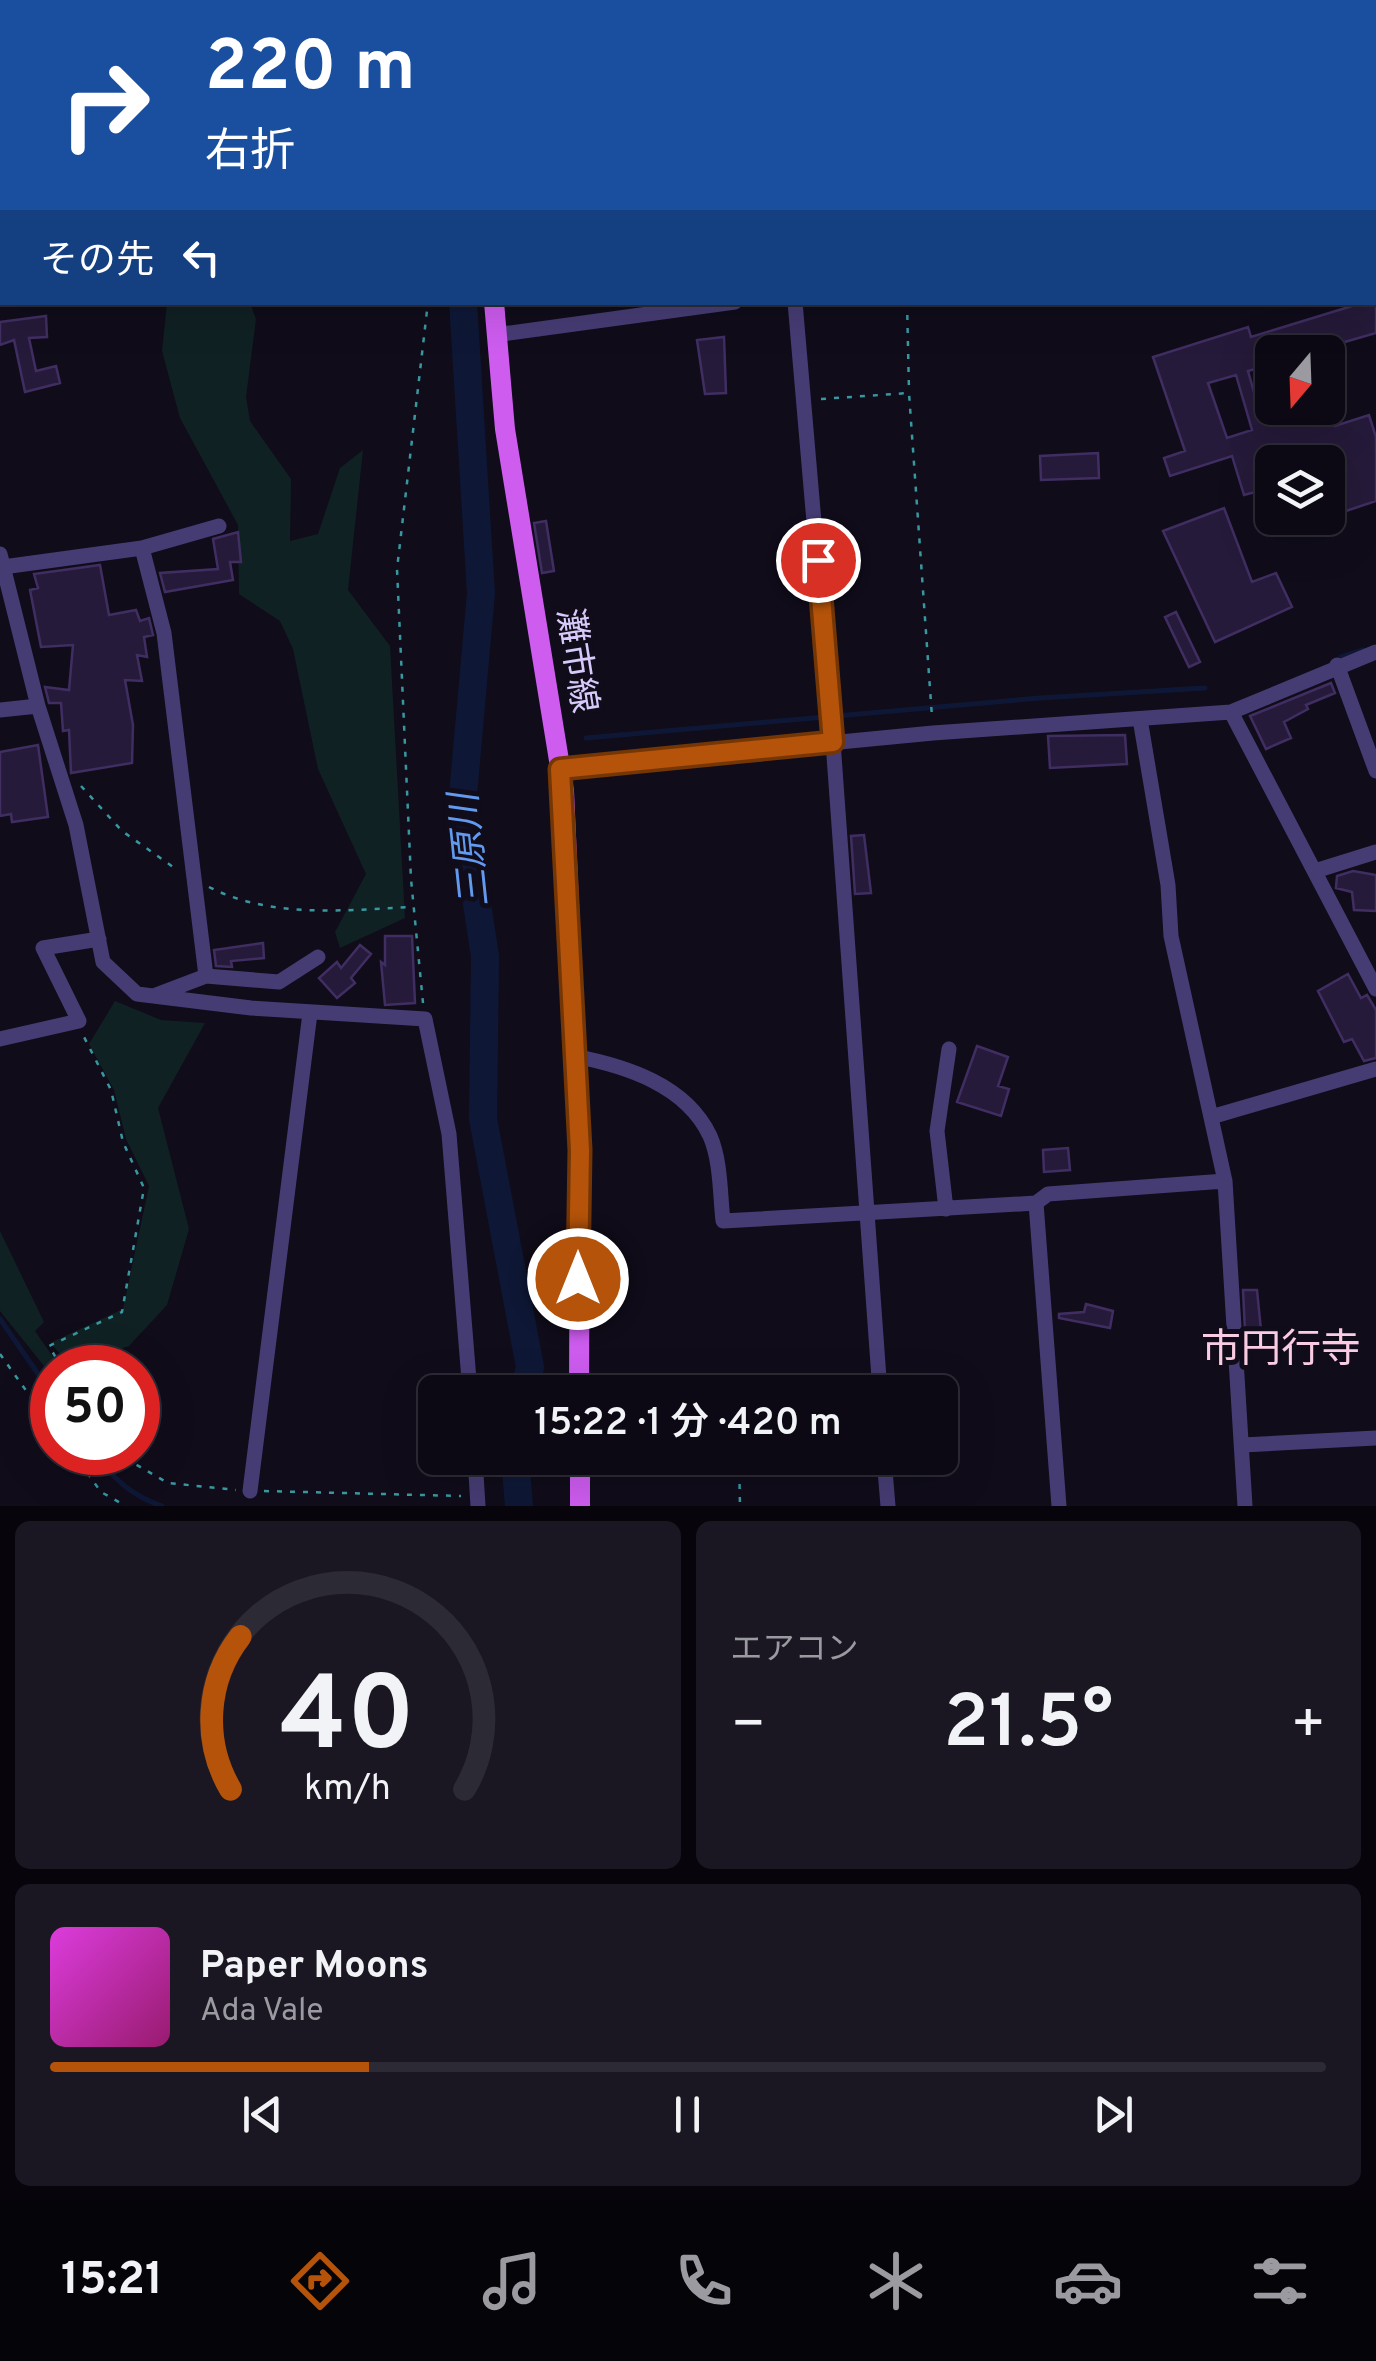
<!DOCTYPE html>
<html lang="ja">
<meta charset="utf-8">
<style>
body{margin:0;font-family:Overpass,"Noto Sans JP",sans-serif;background:#1a1722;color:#f1f3f6;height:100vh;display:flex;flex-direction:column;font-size:38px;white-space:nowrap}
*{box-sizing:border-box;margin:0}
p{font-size:32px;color:#9a9aa0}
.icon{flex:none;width:55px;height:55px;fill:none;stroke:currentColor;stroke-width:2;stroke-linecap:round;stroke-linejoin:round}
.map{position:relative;height:1506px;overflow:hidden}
.details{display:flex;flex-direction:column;gap:15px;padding:15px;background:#07050b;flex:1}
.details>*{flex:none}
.guide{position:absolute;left:0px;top:0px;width:1378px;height:305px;box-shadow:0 10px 40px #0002,0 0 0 2px #2c2a34;background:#1a4fa0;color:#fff;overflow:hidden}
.needle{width:65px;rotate:199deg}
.fabs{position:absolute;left:1255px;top:335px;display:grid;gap:20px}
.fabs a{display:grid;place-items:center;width:90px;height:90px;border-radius:15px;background:#0c0914;box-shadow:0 10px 40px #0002,0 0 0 2px #2c2a34;font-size:50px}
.speed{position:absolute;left:30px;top:1345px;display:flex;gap:20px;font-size:50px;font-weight:700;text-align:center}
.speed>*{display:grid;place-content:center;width:130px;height:130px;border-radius:50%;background:#0c0914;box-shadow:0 10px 40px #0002,0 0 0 2px #2c2a34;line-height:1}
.speed .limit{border:15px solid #d22;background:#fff;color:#111}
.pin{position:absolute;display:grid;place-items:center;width:85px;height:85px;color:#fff;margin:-42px;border:5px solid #fff;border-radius:50%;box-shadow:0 2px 10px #0007}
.me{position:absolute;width:110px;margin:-55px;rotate:0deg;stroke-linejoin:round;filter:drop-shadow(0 0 8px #0008)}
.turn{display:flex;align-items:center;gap:35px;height:210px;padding:0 40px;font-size:45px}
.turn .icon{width:130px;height:130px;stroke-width:2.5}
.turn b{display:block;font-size:70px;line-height:85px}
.then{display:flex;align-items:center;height:95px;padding:0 40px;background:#0003;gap:20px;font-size:38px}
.big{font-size:75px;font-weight:600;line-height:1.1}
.details .card{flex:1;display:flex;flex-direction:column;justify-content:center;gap:15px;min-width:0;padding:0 35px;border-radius:15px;background:#1a1722}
.details .dial{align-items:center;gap:0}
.dial svg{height:260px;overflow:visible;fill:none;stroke:#2c2a34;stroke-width:7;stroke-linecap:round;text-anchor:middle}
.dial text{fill:#f1f3f6;stroke:none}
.song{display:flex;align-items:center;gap:30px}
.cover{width:120px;height:120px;border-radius:15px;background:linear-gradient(135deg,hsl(300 70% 55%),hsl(320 70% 35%))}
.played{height:10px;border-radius:5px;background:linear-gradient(90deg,#b45309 25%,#2c2a34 25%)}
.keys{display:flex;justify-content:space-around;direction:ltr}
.heat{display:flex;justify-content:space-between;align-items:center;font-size:55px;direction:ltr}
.details .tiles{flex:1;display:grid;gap:15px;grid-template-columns:1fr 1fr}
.card:last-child{grid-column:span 2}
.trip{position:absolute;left:418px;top:1375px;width:540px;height:100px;border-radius:15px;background:#0c0914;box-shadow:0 10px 40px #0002,0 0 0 2px #2c2a34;font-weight:600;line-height:100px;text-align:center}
.tab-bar{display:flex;height:160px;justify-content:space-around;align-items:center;background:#050408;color:#9a9aa0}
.tab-bar .icon{width:70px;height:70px}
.tab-bar .selected{color:#b45309}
.tab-bar b{font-size:45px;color:#f1f3f6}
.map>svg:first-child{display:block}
.green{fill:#102123}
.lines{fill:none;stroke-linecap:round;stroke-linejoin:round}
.stream{stroke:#0e1836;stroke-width:5}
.river{stroke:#0e1836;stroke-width:28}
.building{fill:#251a39;stroke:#402e62;stroke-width:2.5;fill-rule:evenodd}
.path{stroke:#3898a0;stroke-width:2.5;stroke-dasharray:5 8;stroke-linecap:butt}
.minor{stroke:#463c74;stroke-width:15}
.major{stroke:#cd5cef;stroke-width:20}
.route-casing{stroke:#753606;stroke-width:25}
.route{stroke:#b45309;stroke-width:18}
.labels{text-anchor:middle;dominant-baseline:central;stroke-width:10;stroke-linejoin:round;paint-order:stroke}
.street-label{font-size:35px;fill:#d6cafa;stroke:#100c1a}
.water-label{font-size:38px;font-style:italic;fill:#629aef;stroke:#100c1a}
.quarter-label{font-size:40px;fill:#facce3;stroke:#100c1a}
</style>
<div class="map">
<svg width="1376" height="1506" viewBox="0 0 1376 1506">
<rect width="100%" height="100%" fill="#100c1a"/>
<!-- green -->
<path class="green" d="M167,303H250L256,319L246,397L250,421L291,479L290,541L318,534L340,468L363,450L348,590L390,646L405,918L340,948L335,932L366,874L318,769L293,649L280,621L239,594L238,525L180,418L162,351Z
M115,1001L161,1020L205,1023L158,1108L189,1229L167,1305L129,1346L71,1365L50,1343L123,1309L149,1186L126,1139L114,1090L89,1044Z
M0,1231L44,1322L35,1331L60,1367L52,1368V1376L0,1311Z"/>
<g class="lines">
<!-- stream -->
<path class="stream" d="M1341,657L1363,650
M586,738L1040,698L1205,688
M0,1319L52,1394
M94,1452C112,1478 132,1496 162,1506"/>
<!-- river -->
<path class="river" d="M437,0V2
M463,302L481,593L462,806L485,956L483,1119L530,1367L524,1392
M515,1458L519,1506"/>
</g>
<!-- building -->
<path class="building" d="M1365,302H1376V333L1310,352H1272V364L1248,371L1256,399L1272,394V408H1330L1335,426L1369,415L1376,437V501L1328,517V462H1272L1270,512L1263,490L1244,495L1232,456L1170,476L1164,458L1185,451L1153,357L1248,327L1251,337ZM1236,375L1252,430L1227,438L1208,383Z
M46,316L47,337L29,338L36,371L56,366L60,383L25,392L14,340L0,345V322Z
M724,337L726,393L705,394L697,340Z
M1098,453L1099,478L1041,480L1040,456Z
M1224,508L1252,582L1276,573L1292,607L1215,642L1163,531Z
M546,521L554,571L542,573L534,523Z
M238,532L241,562H230L233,580L165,592L160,573L218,569L213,539Z
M100,565L109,615L136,610L140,621L149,618L153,635L144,637L147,657L137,655L142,681L125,680L133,725L132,763L71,773L69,730L63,731L61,703H49L45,687L69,690L73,645L41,647L30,590L38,588L34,574Z
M1176,612L1200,662L1189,667L1165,617Z
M1331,683L1335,693L1306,705L1308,709L1284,722L1291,738L1266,749L1250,716Z
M1125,735L1127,764L1050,768L1048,736Z
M38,745L48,817L12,822L11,814L0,816V752Z
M864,835L871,893L855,894L851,836Z
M1353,871L1376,875V911L1354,910L1352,892L1336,888L1337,876Z
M385,936H412L415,1003L385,1005L381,962L385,965Z
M263,943L264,958L231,961L232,967L216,966L214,950Z
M360,945L371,954L351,978L355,983L337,998L319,978L337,962L341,968Z
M1348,974L1361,998L1367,995L1376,1010V1058L1364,1061L1352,1039L1344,1042L1318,991Z
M977,1046L1008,1057L998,1086L1009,1089L1001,1116L957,1102Z
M1068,1148L1070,1170L1044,1172L1043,1150Z
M1243,1290H1257L1261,1330L1245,1331Z
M1086,1304L1113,1311L1110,1328L1059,1318V1314L1084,1312Z"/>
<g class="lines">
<!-- path -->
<path class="path" d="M168,0L169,2
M415,0L416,2
M1128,0V2
M907,302L909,391
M821,399L909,393L932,717
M81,786L122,831L176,869
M209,887C272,919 345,910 413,907
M423,1003L411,879L397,569L428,302
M0,1354L52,1427
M62,1368L49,1346L122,1312L144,1188L123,1142L111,1090L83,1035
M72,1452L101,1492L126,1506
M114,1452L168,1483L236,1490
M739,1458L740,1506
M264,1491L461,1496"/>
<!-- minor -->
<path class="minor" d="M773,0V2
M1295,0L1296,2
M1375,116H1376
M1375,170L1376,172
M795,302L833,742L880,1392
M495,335L735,302
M142,548L164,633L206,976
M0,554L38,706L76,825L103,962L137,994L251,1008L425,1019L449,1134L470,1392
M3,567L142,548L219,526
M1337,665L1376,771
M0,710L38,706
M1231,712L1376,989
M1140,719L1168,885L1171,936L1225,1181L1245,1506
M560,769L933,733L1231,712L1376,652
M1315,871L1376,852
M156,995L206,976L279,982L318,957
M0,1039L79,1021L43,948L99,939
M574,1056C626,1066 686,1085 710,1136C721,1161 720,1195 723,1221L1036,1203L1048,1194L1225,1181
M1211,1117L1376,1069
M1036,1203L1059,1506
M946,1209L937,1131L949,1049
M1242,1445L1376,1438
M475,1458L478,1506
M884,1458L888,1506
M250,1491L310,1013"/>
<!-- major -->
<path class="major" d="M482,0V2
M494,302L505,429L564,791L580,1150L579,1392
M580,1458V1506"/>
</g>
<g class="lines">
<defs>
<path id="route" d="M578,1279L580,1150L560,769L833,742L818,560"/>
</defs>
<!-- route casing -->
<use href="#route" class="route-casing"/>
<!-- route -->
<use href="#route" class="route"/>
</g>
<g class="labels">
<!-- street labels -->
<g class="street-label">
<text transform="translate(575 661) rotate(81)">灘市線</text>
</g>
<!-- water labels -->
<g class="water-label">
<text transform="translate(472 850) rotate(-96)">三原川</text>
</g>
<!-- quarter labels -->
<g class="quarter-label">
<text x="1281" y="1352">市円行寺</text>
</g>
</g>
</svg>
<div class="fabs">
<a><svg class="needle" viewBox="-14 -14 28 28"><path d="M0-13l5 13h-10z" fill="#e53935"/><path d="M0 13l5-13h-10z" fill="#9a9aa0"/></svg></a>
<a><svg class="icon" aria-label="layers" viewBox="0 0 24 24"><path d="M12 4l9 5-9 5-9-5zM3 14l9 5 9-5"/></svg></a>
</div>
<div class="speed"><div class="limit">50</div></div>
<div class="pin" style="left:818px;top:560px;background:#d93025"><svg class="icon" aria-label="arrive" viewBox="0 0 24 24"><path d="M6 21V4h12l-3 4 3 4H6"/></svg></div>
<svg class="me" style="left:578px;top:1279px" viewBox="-20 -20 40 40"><circle r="17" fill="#b45309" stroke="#fff" stroke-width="3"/><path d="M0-11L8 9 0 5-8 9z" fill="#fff"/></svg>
<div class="trip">15:22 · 1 分 · 420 m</div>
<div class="guide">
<div class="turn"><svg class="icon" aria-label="right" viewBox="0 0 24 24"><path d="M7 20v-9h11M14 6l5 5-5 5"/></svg><div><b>220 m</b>右折</div></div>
<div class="then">その先<svg class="icon" aria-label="left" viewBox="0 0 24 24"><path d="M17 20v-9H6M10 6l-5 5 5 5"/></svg></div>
</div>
</div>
<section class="details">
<div class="tiles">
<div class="card dial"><svg viewBox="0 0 100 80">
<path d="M14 69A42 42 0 1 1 86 69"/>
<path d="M14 69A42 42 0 0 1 17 22" stroke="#b45309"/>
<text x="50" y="56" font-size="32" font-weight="700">40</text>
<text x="50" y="72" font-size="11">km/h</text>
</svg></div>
<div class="card"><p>エアコン</p>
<div class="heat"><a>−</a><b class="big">21.5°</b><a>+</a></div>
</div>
<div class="card">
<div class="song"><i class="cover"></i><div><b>Paper Moons</b><p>Ada Vale</p></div></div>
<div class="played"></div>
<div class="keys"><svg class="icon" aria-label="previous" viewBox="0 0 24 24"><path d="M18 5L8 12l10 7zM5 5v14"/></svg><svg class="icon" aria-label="pause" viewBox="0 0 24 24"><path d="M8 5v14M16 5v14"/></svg><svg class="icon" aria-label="next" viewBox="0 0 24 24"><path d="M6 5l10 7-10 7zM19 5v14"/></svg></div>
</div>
</div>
</section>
<nav class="tab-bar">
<b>15:21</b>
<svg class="icon selected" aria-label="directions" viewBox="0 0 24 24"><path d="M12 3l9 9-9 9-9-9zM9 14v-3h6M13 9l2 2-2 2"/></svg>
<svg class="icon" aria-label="music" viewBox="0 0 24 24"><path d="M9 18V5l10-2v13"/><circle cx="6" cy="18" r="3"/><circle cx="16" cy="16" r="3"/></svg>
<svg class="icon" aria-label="phone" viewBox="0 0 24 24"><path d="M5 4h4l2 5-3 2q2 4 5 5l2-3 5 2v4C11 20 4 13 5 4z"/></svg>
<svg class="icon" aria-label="climate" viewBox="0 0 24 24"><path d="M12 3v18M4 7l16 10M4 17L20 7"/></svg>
<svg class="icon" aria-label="car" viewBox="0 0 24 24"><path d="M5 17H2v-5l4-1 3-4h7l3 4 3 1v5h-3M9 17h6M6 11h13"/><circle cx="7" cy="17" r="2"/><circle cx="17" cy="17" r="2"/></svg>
<svg class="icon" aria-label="filters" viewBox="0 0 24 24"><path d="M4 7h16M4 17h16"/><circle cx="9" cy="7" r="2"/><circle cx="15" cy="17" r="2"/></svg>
</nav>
